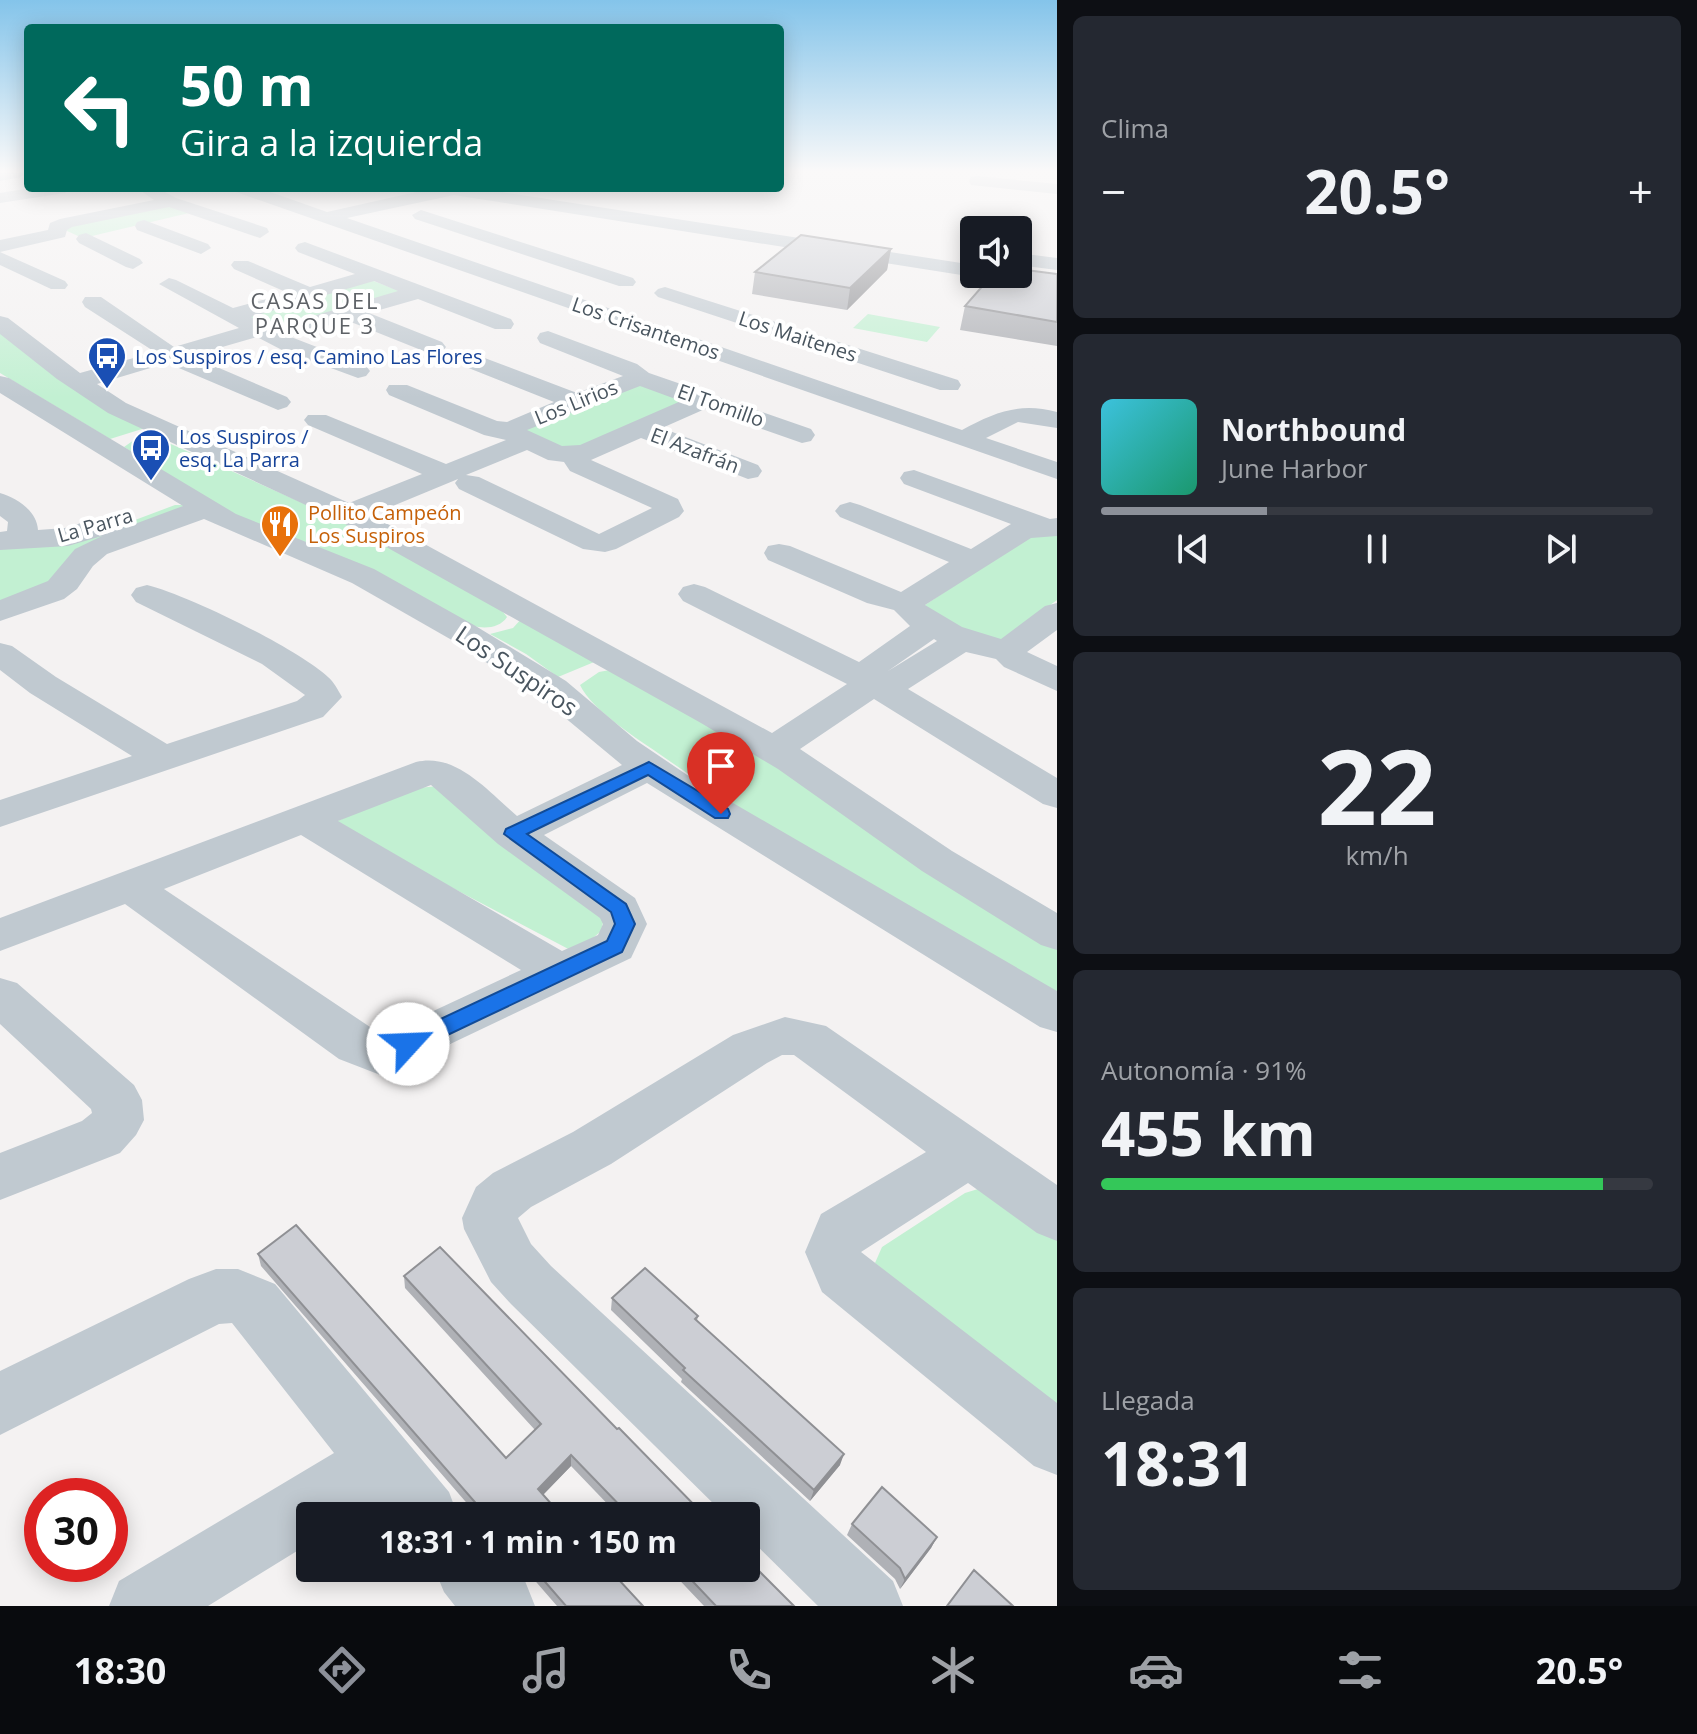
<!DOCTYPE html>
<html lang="es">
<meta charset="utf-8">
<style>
body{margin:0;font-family:"Open Sans",sans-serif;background:#242831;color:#f1f3f6;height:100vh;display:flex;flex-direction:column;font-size:30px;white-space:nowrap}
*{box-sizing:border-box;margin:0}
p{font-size:26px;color:#9ea1a6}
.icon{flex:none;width:44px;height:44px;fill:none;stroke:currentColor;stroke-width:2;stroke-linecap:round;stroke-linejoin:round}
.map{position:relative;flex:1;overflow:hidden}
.details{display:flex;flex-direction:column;gap:16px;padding:16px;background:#0d0f14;width:640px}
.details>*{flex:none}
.banner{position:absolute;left:24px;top:24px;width:760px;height:168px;border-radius:8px;box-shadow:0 4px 20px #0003;background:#00695c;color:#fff;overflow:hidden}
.fabs{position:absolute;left:960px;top:216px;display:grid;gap:16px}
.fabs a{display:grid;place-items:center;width:72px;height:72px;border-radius:8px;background:#171b24;box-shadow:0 4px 20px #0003;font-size:40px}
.speed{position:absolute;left:24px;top:1478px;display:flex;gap:16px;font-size:40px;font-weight:700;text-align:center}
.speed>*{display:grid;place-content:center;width:104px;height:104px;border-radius:50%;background:#171b24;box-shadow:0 4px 20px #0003;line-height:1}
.speed .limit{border:12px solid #d22;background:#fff;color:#111}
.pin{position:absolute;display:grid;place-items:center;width:68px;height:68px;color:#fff;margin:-82px -34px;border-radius:50% 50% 50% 0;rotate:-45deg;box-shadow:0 0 8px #0007}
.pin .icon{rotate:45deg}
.me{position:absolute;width:88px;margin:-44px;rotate:65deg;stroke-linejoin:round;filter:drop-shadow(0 0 6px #0008)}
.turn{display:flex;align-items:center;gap:28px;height:168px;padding:0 24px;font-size:36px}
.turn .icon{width:104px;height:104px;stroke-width:2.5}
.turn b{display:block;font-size:56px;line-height:68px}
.big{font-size:60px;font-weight:700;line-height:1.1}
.details .widget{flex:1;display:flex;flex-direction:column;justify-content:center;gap:12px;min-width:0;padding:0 28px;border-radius:12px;background:#242831}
.details .dial{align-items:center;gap:0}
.dial b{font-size:104px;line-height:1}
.song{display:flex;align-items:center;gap:24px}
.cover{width:96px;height:96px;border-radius:12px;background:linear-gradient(135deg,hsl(190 70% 55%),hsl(160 70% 35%))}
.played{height:8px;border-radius:4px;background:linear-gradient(90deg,#8c9099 30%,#363941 30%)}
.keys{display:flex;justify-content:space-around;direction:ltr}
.heat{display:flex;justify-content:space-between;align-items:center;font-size:44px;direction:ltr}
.charge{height:12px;border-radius:6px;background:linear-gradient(90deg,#34c759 91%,#363941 0)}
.trip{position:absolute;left:296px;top:1502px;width:464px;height:80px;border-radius:8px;background:#171b24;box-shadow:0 4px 20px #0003;font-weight:700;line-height:80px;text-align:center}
.menu{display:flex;height:128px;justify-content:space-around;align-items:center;background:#090b0e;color:#9ea1a6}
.menu .icon{width:56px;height:56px}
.menu .active{color:#8c9099}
.menu b{font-size:36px;color:#f1f3f6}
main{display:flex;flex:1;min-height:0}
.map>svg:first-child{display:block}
.green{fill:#c2f0d2}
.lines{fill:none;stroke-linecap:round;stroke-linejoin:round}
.minor{fill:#c0c9d0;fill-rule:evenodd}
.major{fill:#b2c2d0;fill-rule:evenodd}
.wall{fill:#afb1b6}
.shaded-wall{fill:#8f9094}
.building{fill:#ccced4;stroke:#8f9094;stroke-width:2}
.route{fill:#1a73e8;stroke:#114b97;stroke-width:2}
.labels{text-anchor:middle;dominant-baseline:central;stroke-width:8;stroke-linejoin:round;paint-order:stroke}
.far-street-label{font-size:20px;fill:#49555f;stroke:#fff}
.far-transit-label{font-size:20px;fill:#164399;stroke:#fff;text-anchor:start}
.far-food-label{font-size:20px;fill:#c56008;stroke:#fff;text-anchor:start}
.far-neighbourhood-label{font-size:22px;letter-spacing:2px;fill:#5e6267;stroke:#fff}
.street-label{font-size:24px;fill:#49555f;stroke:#fff}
</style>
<main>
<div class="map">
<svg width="1057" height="1606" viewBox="0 0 1057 1606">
<rect width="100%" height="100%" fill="#f4f2f2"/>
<!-- green -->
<path class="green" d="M165,205L189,213L92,236H78L65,230V228Z
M371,280L402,292L281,329L254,321L249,316Z
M868,314L940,327L927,342L853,328Z
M0,331L142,428V429L110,439L0,373Z
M635,384L687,400L586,446L565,448L526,432L528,426Z
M153,436L325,513L500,608L507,617C500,628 485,629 473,626L241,519L124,447L134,440Z
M175,505H185L55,580L0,604V548L87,538Z
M1057,533V600L1003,640L989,641L929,615L925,605L1027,537Z
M523,617L599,660L558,677L526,654L490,634L513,628Z
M610,670L655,688L1057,948V992C922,917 785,842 658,753C635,737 592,710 580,685L599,672Z
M438,786L605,914L601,931L576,953L331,824L408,789Z
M978,1189L1057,1231V1418L875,1263L882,1247L965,1193Z"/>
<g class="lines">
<!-- minor -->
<path class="minor" d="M977,176L1057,184V194L971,185L969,181L971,177Z
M31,188H74L65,193L0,203V193Z
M158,188L176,198L267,228L269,232L260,238L169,207L72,227L67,230L65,237L0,252V240L48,230L50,223L60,219L154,200L138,189Z
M233,188H259L327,212L434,188H476L974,265V274L981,275L974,277L454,195L347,218L962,430C995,412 1020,402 1057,412V428L1018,422L986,438L1057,462V479L236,192Z
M421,210L633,278L636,282L633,286H619L415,219L412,215Z
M144,220L208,244L211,248L201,254L137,230L135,226L137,222Z
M86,233L140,259L143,263L133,269L126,267L79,243L76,239L79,235Z
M305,242L511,319L514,324L511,329H495L418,299L369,313L442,342L446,347L442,352H426L346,320L291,337L366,366L370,371L366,376L358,378L282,350L257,337L191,356L287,397L291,402L287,407L278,410L167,363L97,384L126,403L349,503L422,474L308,425L304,420L308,415H326L446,464L506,440L484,435L389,395L386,390L389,385H407L497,421L507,422L554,402L466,367L462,362L466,357H482L577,393L623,376L540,343L537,338L540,333L548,331L637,364L649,373L811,429L815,435L811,441L802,443L705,409L662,428L758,465L762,471L758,477L748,479L641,438L591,460L678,499L684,511L679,517L616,549L605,552L583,549L459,489L455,483L458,479L371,515L772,733L847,684L683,601L678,594L683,587L694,584L705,587L859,662L910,626L894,610L867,603L768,560L764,553L768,546L779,544L790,546L901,592L949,562L840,517L835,511L840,505L850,502L860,505L971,549L1011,524L904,484L900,478L904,472L914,470L1050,519L1057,518V536L1031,538L925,605L962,627L1001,639L1045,606L1057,603V630L1027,652L1057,666V691L1004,667L996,659L966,652L908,689L1057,778V808L1043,804L874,699L800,749L952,851L1057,913V950L1041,945L922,871L778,769L701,723L338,520L108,413L57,379L0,334V316L8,318L80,373L155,352L85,307L82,302L85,297H101L174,347L239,328L159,284L169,278L176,280L233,308L288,293L234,269L231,265L234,261H248L310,287L355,274L298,252L295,248L298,244ZM374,281L398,291L273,328L251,317ZM640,386L681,401L580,445L562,446L527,430ZM527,450L548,460L564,462L570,471L652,508L599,534L479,477L466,475ZM934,639L937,641L888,671Z
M0,252L65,281L68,285L65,289H51L0,265Z
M1018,253L1057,258V270L1018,265Z
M665,287L958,380L961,385L958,390H940L658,297L654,293L658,289Z
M0,376L9,378L236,514L374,569L474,625L566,681L637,741L702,785L1057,991V1032L1040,1027L647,783L544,835L635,898L647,924L631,958L383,1076L339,1059L125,904L0,951V918L416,762C456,752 489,792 517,816L622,765L540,697L450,639L352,583L204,519L107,554L93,566L77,589L64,599L0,621V600L48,581L75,549L102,536L68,546L0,550V532L7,531L8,522L0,516V493C17,498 37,511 38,530L65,528L113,513L123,516L128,522L124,528L183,506L0,393ZM431,785L498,844L600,918L603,924L598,935L562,951L338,821ZM301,835L521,970L382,1035L164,889Z
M147,585C188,595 298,649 328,677C334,682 338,690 342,697L323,717L0,827V800L132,756L30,693L0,670V643L12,646L56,677L167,744L297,701L305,695L262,664L136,602L131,595L136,588Z
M0,978L17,983L134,1085L142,1100L144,1120L136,1135L120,1153L0,1200V1153L82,1121L92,1113L91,1109L0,1024Z
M785,1017L826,1026L1057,1185V1241L1037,1233L968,1183L861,1252L1057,1403V1475L1034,1466L822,1292L805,1252L821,1214L926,1152L794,1055H782L767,1063L611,1164L531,1207L518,1218L531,1244L551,1266L893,1581L903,1606H818L746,1535V1516H726L511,1304L491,1282L464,1229L462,1218L476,1187L493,1173L573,1132L733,1035Z
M216,1269H238L275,1284L449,1492L458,1516H383L373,1503L353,1516H310V1543L208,1606H109L119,1581L334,1453L232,1323L219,1324L0,1435V1371L189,1279Z
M434,1568H513L525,1581L535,1606H455L444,1592Z"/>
<!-- major -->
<path class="major" d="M0,173H24L21,177L0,181Z"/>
</g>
<!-- wall -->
<path class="wall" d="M891,249L887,270L847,310L752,294L755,272Z
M1057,274V346L960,330L965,306Z
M258,1254L506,1458L535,1430L405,1288L404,1276L617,1429L705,1516H619L571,1466L543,1495L562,1516H478L261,1266Z
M612,1298L698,1316L697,1321L840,1465L810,1501L681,1382L682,1379L611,1310Z
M852,1524L937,1537L931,1548L900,1589L895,1579L847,1535Z
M524,1568H608L643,1606H557Z
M668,1568H746L794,1606H704Z"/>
<!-- shaded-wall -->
<path class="shaded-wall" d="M891,249L887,270L847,310L850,288Z
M844,1454L840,1465L810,1501L814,1490Z
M571,1455V1466L538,1500V1489Z
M937,1537L931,1548L900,1589L905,1579Z"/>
<!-- building -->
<path class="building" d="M801,235L891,249L850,288L755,272Z
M1018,269L1057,274V322L965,306L993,274H1018Z
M296,1225L506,1458L541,1424L404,1276L440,1247L617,1429L619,1428L705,1516H630L571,1455L538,1489L562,1516H487L258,1254Z
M645,1268L698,1316L695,1319L844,1454L814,1490L683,1370L685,1368L612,1298Z
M882,1487L937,1537L905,1579L900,1568L852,1524Z
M746,1558L794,1606H716L680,1568H746Z
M533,1568H608L643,1606H566Z
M974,1570L1013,1606H947Z"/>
<!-- sky -->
<linearGradient id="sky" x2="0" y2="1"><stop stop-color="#84c4ea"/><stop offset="0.43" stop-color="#faf9f9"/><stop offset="1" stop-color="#faf9f9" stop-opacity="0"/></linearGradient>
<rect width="1057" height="398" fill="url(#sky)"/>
<!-- route -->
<path class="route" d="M649,762L728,809L730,814L728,818H715L648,775L527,834L626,904L635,924L622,952L416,1050L408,1053L400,1050L397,1044L400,1038L607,941L615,924L611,912L504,834L506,829Z"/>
<!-- icons -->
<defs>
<symbol id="bus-pin" viewBox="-11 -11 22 30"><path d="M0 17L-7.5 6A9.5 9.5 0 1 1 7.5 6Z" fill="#1a4fb4" stroke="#fff"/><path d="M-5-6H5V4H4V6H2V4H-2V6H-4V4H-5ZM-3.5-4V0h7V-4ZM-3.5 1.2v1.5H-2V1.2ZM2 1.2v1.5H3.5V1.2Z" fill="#fff"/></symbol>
<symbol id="restaurant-pin" viewBox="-11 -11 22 30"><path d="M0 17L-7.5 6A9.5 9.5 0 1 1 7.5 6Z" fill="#e8710a" stroke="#fff"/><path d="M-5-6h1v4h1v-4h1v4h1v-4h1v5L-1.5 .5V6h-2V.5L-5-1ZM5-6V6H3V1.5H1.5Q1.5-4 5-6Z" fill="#fff"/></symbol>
</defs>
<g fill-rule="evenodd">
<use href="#bus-pin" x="85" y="334" width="44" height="60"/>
<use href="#bus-pin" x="129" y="426" width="44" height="60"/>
<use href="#restaurant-pin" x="258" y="502" width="44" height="60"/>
</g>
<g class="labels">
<!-- far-street labels -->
<g class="far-street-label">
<text transform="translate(646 328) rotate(19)">Los Crisantemos</text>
<text transform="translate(798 336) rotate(18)">Los Maitenes</text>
<text transform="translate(576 402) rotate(-22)">Los Lirios</text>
<text transform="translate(721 405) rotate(20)">El Tomillo</text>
<text transform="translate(695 450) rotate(21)">El Azafrán</text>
<text transform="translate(95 525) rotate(-16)">La Parra</text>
</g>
<!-- far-transit labels -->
<g class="far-transit-label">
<text x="135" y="356">Los Suspiros / esq. Camino Las Flores</text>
<text x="179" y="436">Los Suspiros /<tspan x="179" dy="23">esq. La Parra</tspan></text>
</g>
<!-- far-food labels -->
<g class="far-food-label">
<text x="308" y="512">Pollito Campeón<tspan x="308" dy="23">Los Suspiros</tspan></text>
</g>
<!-- far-neighbourhood labels -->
<g class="far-neighbourhood-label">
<text x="315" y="300">CASAS DEL<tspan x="315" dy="25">PARQUE 3</tspan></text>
</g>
<!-- street labels -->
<g class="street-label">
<text transform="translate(517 670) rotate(34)">Los Suspiros</text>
</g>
</g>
</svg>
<div class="fabs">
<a><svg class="icon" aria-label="sound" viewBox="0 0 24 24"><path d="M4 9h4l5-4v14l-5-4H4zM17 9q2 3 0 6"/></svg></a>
</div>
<div class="speed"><div class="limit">30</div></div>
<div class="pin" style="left:721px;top:814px;background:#d93025"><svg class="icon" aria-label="arrive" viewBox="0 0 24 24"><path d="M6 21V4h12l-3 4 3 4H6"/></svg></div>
<svg class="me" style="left:408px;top:1044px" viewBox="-20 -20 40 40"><circle r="19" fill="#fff"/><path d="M0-13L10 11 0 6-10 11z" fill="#1a73e8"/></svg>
<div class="trip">18:31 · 1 min · 150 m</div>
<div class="banner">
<div class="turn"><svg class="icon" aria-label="left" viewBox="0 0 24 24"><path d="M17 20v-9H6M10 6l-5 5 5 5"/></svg><div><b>50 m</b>Gira a la izquierda</div></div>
</div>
</div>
<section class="details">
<div class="widget"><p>Clima</p>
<div class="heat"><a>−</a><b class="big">20.5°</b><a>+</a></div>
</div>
<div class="widget">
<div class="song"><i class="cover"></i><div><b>Northbound</b><p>June Harbor</p></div></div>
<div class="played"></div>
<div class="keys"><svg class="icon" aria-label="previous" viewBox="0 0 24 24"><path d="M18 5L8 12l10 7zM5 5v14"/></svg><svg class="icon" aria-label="pause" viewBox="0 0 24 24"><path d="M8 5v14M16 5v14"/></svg><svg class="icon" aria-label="next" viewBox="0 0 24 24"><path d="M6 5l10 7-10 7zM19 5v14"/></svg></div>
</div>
<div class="widget dial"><b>22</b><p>km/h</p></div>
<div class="widget"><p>Autonomía · 91%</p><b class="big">455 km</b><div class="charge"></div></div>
<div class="widget"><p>Llegada</p><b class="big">18:31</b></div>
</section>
</main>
<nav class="menu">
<b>18:30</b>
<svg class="icon active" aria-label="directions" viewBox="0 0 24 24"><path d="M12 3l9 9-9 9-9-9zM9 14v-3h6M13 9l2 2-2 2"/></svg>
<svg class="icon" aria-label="music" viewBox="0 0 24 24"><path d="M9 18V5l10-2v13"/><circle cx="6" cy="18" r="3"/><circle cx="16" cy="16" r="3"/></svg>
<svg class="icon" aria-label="phone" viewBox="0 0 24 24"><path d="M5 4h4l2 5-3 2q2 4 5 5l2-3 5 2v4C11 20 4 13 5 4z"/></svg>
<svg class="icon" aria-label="climate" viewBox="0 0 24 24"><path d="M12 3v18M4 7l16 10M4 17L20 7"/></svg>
<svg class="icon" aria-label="car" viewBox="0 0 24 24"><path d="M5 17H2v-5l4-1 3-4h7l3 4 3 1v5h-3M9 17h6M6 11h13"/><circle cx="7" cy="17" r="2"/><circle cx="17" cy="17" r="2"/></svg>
<svg class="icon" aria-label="filters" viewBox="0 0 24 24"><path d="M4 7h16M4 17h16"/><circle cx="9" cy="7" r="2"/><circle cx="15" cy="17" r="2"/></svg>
<b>20.5°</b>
</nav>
